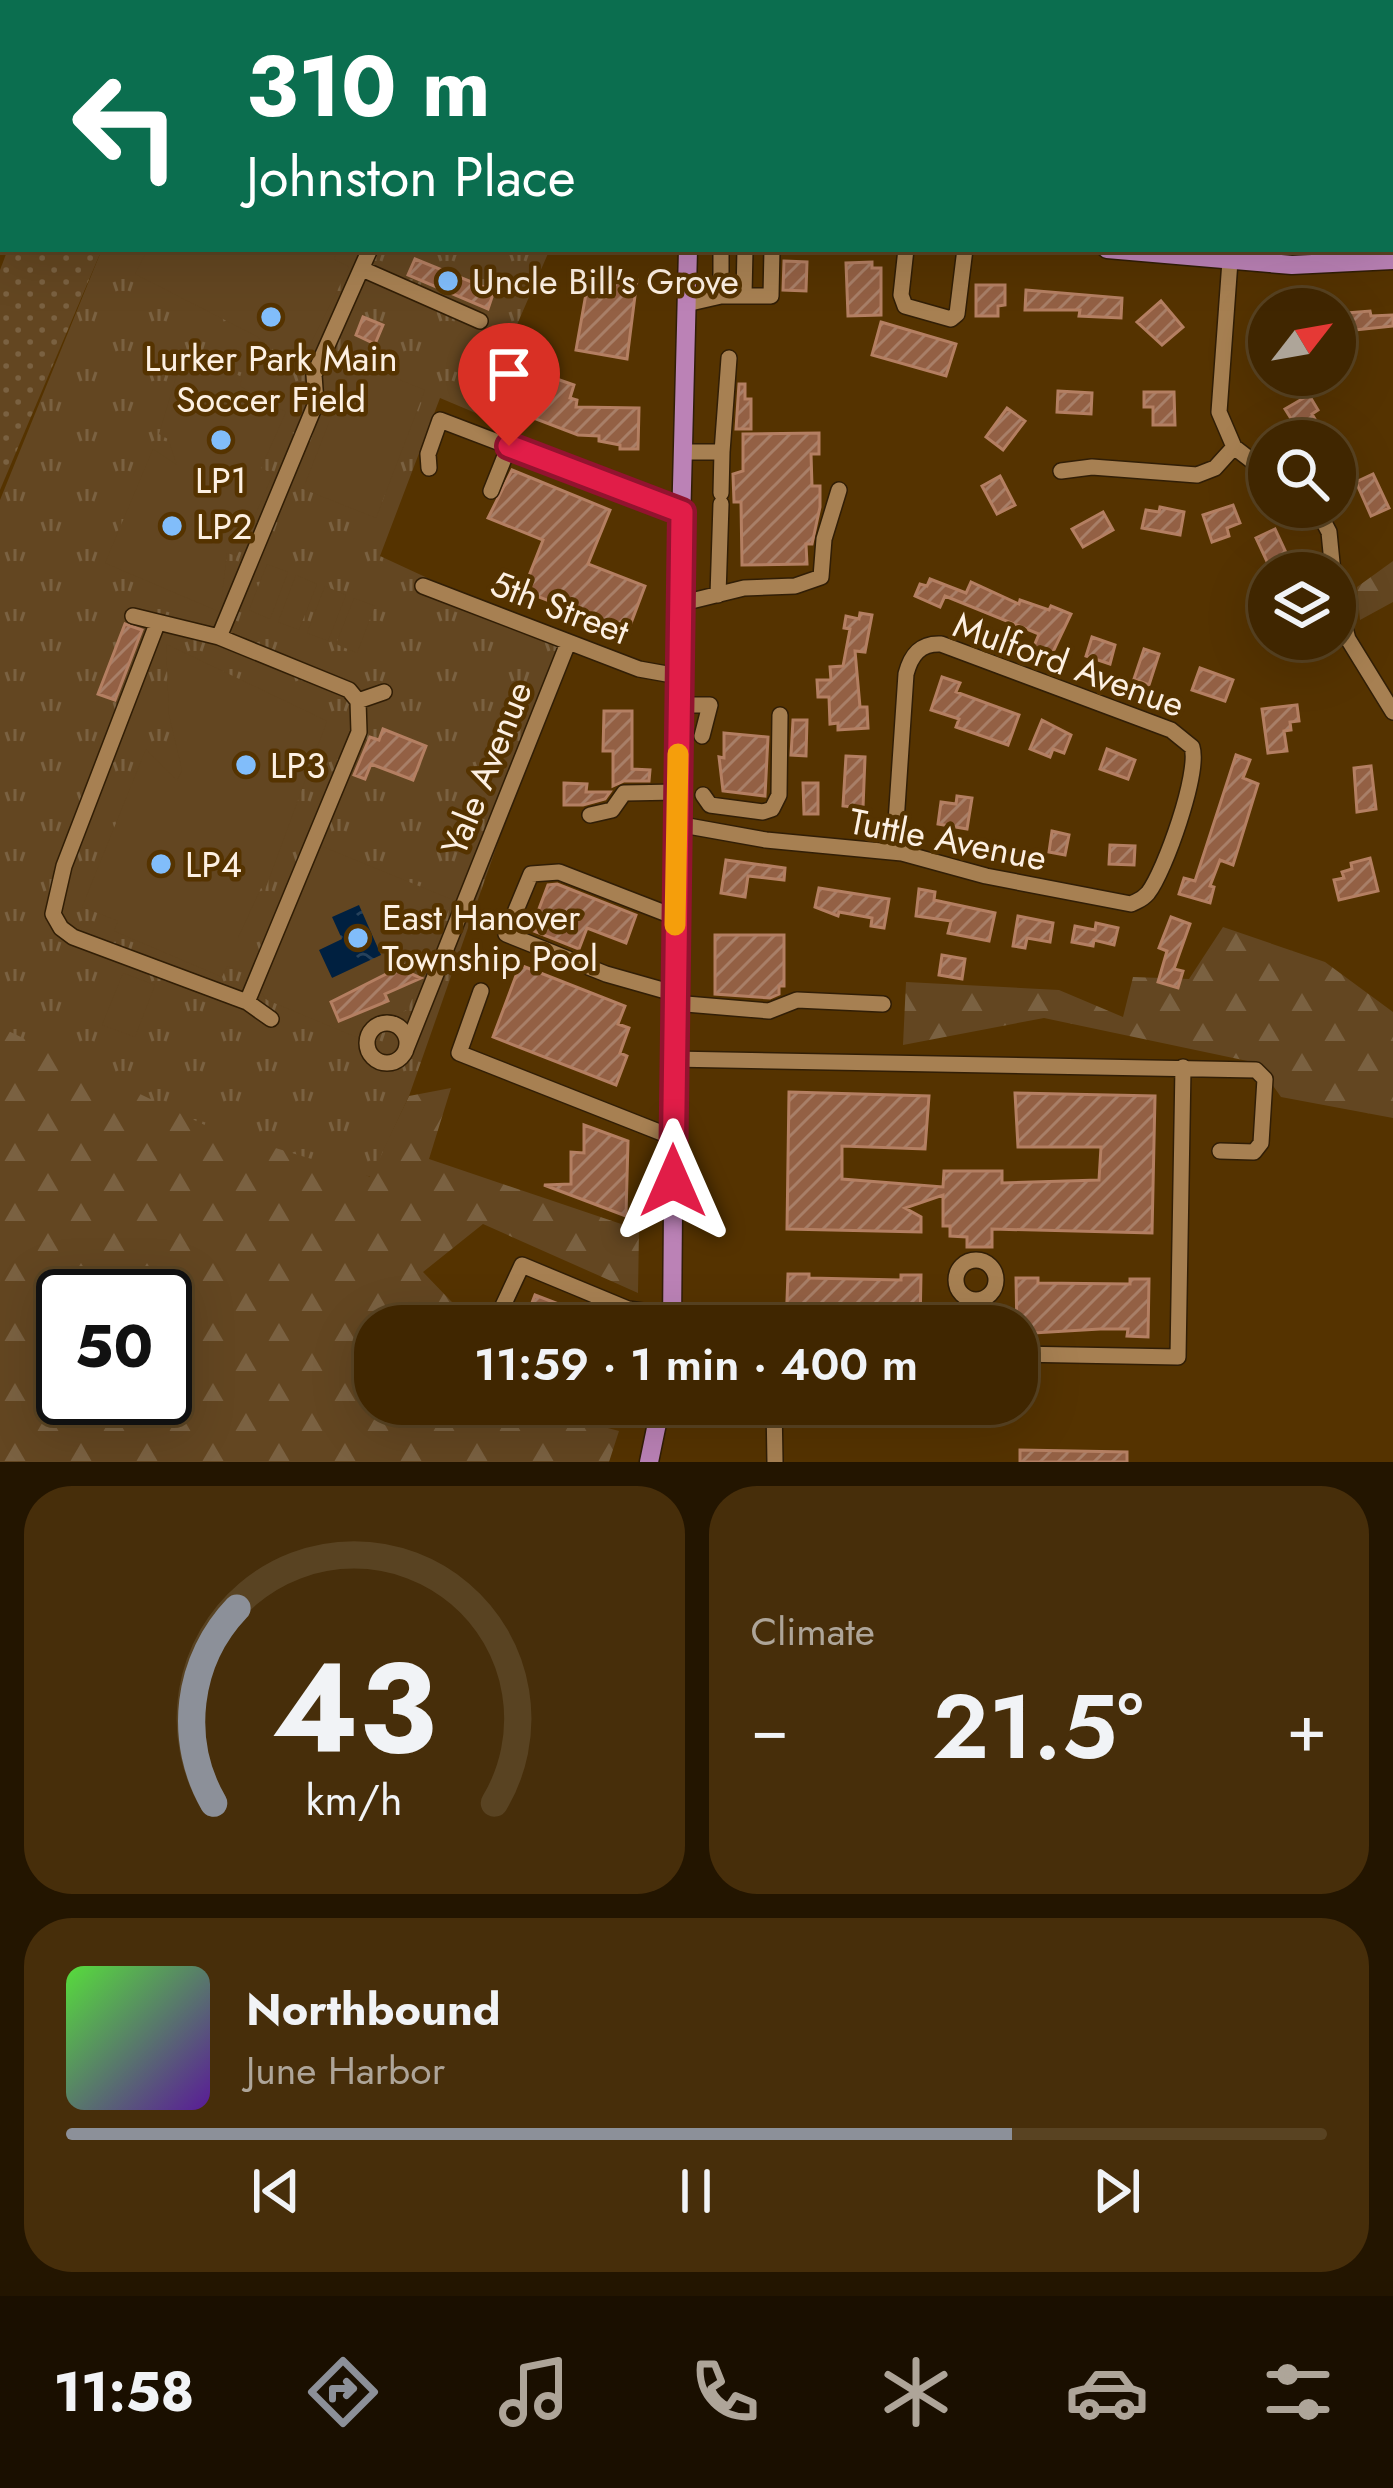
<!DOCTYPE html>
<meta charset="utf-8">
<style>
body{margin:0;font-family:Jost,sans-serif;background:#472e0a;color:#f1f3f6;height:100vh;display:flex;flex-direction:column;font-size:45px;white-space:nowrap}
*{box-sizing:border-box;margin:0}
p{font-size:39px;color:#aea599}
.icon{flex:none;width:66px;height:66px;fill:none;stroke:currentColor;stroke-width:2;stroke-linecap:round;stroke-linejoin:round}
.map{position:relative;height:1462px;overflow:hidden}
.details{display:flex;flex-direction:column;gap:24px;padding:24px;background:#231500;flex:1}
.details>*{flex:none}
.banner{position:absolute;left:0px;top:0px;width:1395px;height:252px;box-shadow:0 12px 48px #0002,0 0 0 3px #594322;background:#0b6e4f;color:#fff;overflow:hidden}
.needle{width:78px;rotate:59deg}
.buttons{position:absolute;left:1248px;top:288px;display:grid;gap:24px}
.buttons a{display:grid;place-items:center;width:108px;height:108px;border-radius:50%;background:#402600;box-shadow:0 12px 48px #0002,0 0 0 3px #594322;font-size:60px}
.speed{position:absolute;left:36px;top:1269px;display:flex;gap:24px;font-size:60px;font-weight:700;text-align:center}
.speed>*{display:grid;place-content:center;width:156px;height:156px;border-radius:50%;background:#402600;box-shadow:0 12px 48px #0002,0 0 0 3px #594322;line-height:1}
.speed .limit{border:6px solid #111;border-radius:18px;background:#fff;color:#111}
.pin{position:absolute;display:grid;place-items:center;width:102px;height:102px;color:#fff;margin:-123px -51px;border-radius:50% 50% 50% 0;rotate:-45deg;box-shadow:0 0 12px #0007}
.pin .icon{rotate:45deg}
.me{position:absolute;width:132px;margin:-66px;rotate:0deg;stroke-linejoin:round;filter:drop-shadow(0 0 9px #0008)}
.turn{display:flex;align-items:center;gap:42px;height:252px;padding:0 48px;font-size:54px}
.turn .icon{width:156px;height:156px;stroke-width:2.5}
.turn b{display:block;font-size:84px;line-height:102px}
.big{font-size:90px;font-weight:600;line-height:1.1}
.details .widget{flex:1;display:flex;flex-direction:column;justify-content:center;gap:18px;min-width:0;padding:0 42px;border-radius:48px;background:#472e0a}
.details .dial{align-items:center;gap:0}
.dial svg{height:312px;overflow:visible;fill:none;stroke:#594322;stroke-width:7;stroke-linecap:round;text-anchor:middle}
.dial text{fill:#f1f3f6;stroke:none}
.song{display:flex;align-items:center;gap:36px}
.cover{width:144px;height:144px;border-radius:18px;background:linear-gradient(135deg,hsl(110 70% 55%),hsl(270 70% 35%))}
.played{height:12px;border-radius:6px;background:linear-gradient(90deg,#8c9099 75%,#594322 75%)}
.keys{display:flex;justify-content:space-around;direction:ltr}
.heat{display:flex;justify-content:space-between;align-items:center;font-size:66px;direction:ltr}
.details .tiles{flex:1;display:grid;gap:24px;grid-template-columns:1fr 1fr}
.widget:last-child{grid-column:span 2}
.trip{position:absolute;left:354px;top:1305px;width:684px;height:120px;border-radius:48px;background:#402600;box-shadow:0 12px 48px #0002,0 0 0 3px #594322;font-weight:600;line-height:120px;text-align:center}
.dock{display:flex;height:192px;justify-content:space-around;align-items:center;background:#1a0f00;color:#aea599}
.dock .icon{width:84px;height:84px}
.dock .current{color:#8c9099}
.dock b{font-size:54px;color:#f1f3f6}
.map>svg:first-child{display:block}
.grass{fill:url(#grass-dots)}
.forest{fill:url(#forest-firs);fill-rule:evenodd}
.park{fill:url(#park-tufts)}
.pitch{fill:#634621}
.water{fill:url(#water-ripples)}
.building{fill:url(#building-hatch);stroke:#b47f62;stroke-width:3}
.lines{fill:none;stroke-linecap:round;stroke-linejoin:round}
.minor-casing{stroke:#311e06;stroke-width:18}
.major-casing{stroke:#311e06;stroke-width:21}
.minor{stroke:#a78052;stroke-width:15}
.major{stroke:#bb82b6;stroke-width:18}
.route-casing{stroke:#92132f;stroke-width:30}
.route{stroke:#e11d48;stroke-width:21}
.slow{stroke:#f59e0b;stroke-width:21}
.poi-dot{fill:#81bdfa;stroke:#530;stroke-width:4.5}
.labels{text-anchor:middle;dominant-baseline:central;stroke-width:9;stroke-linejoin:round;paint-order:stroke}
.poi-label{font-size:36px;fill:#fdf0e2;stroke:#530;text-anchor:start}
.street-label{font-size:36px;fill:#fdf0e2;stroke:#530}
</style>
<div class="map">
<svg width="1393" height="1462" viewBox="0 0 1393 1462">
<defs>
<pattern id="grass-dots" width="8" height="8" patternUnits="userSpaceOnUse" patternTransform="scale(3)"><rect width="8" height="8" fill="#634621"/><path d="M2 2h.1M6 6h.1" fill="none" stroke="#7a6141" stroke-width="1.8" stroke-linecap="round"/></pattern>
<pattern id="forest-firs" width="22" height="20" patternUnits="userSpaceOnUse" patternTransform="scale(3)"><rect width="22" height="20" fill="#634621"/><path d="M5 1l3.5 6h-7zM16 11l3.5 6h-7z" fill="#7a6141"/></pattern>
<pattern id="park-tufts" width="24" height="20" patternUnits="userSpaceOnUse" patternTransform="scale(3)"><rect width="24" height="20" fill="#634621"/><path d="M3 7l-1-3M5 7V3M7 7l1-3M15 17l-1-3M17 17v-4M19 17l1-3" fill="none" stroke="#7a6141"/></pattern>
<pattern id="water-ripples" width="26" height="14" patternUnits="userSpaceOnUse" patternTransform="scale(3)"><rect width="26" height="14" fill="#002040"/><path d="M2 4q2-2 4 0t4 0M15 11q2-2 4 0t4 0" fill="none" stroke="#26415b"/></pattern>
<pattern id="building-hatch" width="6" height="6" patternUnits="userSpaceOnUse" patternTransform="scale(3)"><rect width="6" height="6" fill="#936044"/><path d="M-1 1l2-2M0 6l6-6M5 7l2-2" fill="none" stroke="#a87f68"/></pattern>
</defs>
<rect width="100%" height="100%" fill="#530"/>
<!-- grass -->
<path class="grass" d="M8,249H102L0,490V270Z"/>
<!-- forest -->
<path class="forest" d="M1393,561V602L1360,620L1357,587Z
M1223,927L1325,962L1393,1012V1118L1281,1097L1257,1063L1044,1018L903,1045L906,982L1059,990L1123,1017L1133,977L1189,979Z
M0,996L370,1177L409,1096L451,1088L429,1159L639,1230L638,1293L483,1224L423,1272L475,1326H375V1404H518L619,1431L609,1462H0ZM63,1296H165V1398H63Z"/>
<!-- park -->
<path class="park" d="M206,0H416L421,3H205Z
M102,249H550L478,414L440,398L380,556L568,643L409,1096L371,1177L213,1129L0,1027V500Z"/>
<!-- pitch -->
<path class="pitch" d="M148,249H338L334,259L349,267L303,359L292,355L289,362L256,336L135,274Z
M190,353L242,377L240,386L286,412L261,468L273,474L237,556L227,553L220,612L105,563L153,449L177,465L168,439L159,434L183,354L188,357Z
M353,361L425,390L376,518L303,489Z
M267,564L288,572L270,619L249,610Z
M296,575L317,584L299,630L278,622Z
M325,586L346,595L328,641L307,633Z
M354,598L375,606L357,653L336,644Z
M166,644L327,721L265,890L261,888L238,938V970L227,966L222,977L114,931L118,921L82,907L146,749L177,781L182,770L169,715Z
M321,846L453,900L408,1009C384,1024 376,1008 356,1037L267,1000L260,991V976Z
M123,973L155,985L135,1037L102,1025Z"/>
<!-- water -->
<path class="water" d="M359,905L381,955L332,978L319,950L342,939L332,917Z"/>
<!-- building -->
<path class="building" d="M415,259L494,291L488,309L408,275Z
M784,261L807,262L806,291L783,290Z
M872,262V268H881V315L848,316L846,263Z
M590,271L637,280L627,359L576,350Z
M976,285H1005V305L998,306V316H976Z
M1026,290L1122,298L1121,318L1079,316L1080,310H1025Z
M1161,301L1183,327L1162,345L1137,322Z
M1370,311L1371,316L1393,315V326L1335,332V314Z
M363,317L383,325L375,344L356,335Z
M881,322L956,344L946,376L872,355Z
M528,369L574,385L570,398L577,400L576,407L639,408L638,449H620V445L599,441V436L578,435L520,413L530,386L523,384Z
M739,384H745V399H751V429H736Z
M1058,391L1092,393L1091,414L1057,412Z
M1144,392H1174L1175,425H1153V407H1144Z
M1309,395L1318,410L1312,414L1319,426L1302,436L1285,409Z
M1007,408L1025,421L1003,450L986,437Z
M819,433V454H811L812,486H820V507L812,544H806L807,564L742,565L741,502H734L733,474L743,471V434Z
M512,470L610,510L588,564L645,586L628,631L523,591L543,540L488,518Z
M1373,474L1389,508L1371,516L1356,482Z
M1000,476L1015,505L997,514L982,486Z
M1233,505L1240,523L1227,528L1229,536L1212,542L1203,515Z
M1160,507L1184,512L1180,535L1142,528L1146,510L1159,512Z
M1103,512L1113,530L1083,547L1072,529Z
M1275,529L1289,559L1270,568L1256,538Z
M930,579L966,593L971,582L1019,604L1020,600L1049,610L1051,606L1071,614L1052,654L1034,646L1039,634L945,596L940,607L915,596L920,584L927,586Z
M860,613L872,615L865,652L855,651L860,707H867L868,728L838,730V723L830,724L829,697H818L817,680H831L830,667L843,666L850,629L844,628L846,616L859,619Z
M125,624L142,630L115,700L98,694Z
M1092,637L1115,645L1110,664L1086,656Z
M1144,649L1159,654L1149,685L1134,679Z
M1200,668L1233,680L1225,701L1192,690Z
M942,677L960,683L956,692L1019,715L1008,745L956,727L959,719L931,710Z
M1297,705L1299,721L1290,722L1291,730L1284,731L1287,751L1268,753L1262,709Z
M604,711H632V769L650,770L649,781H624L613,786V751H603Z
M793,720H807L806,756L791,755Z
M1042,720L1071,735L1064,753L1053,749L1050,757L1030,749Z
M383,729L426,746L413,780L371,764L365,779L354,775L370,737L379,740Z
M724,733L768,737L765,796L723,791L719,757L724,758Z
M1107,749L1135,760L1128,779L1100,769Z
M1236,755L1250,760L1243,778L1258,784L1233,865L1220,860L1210,886L1214,887L1210,903L1179,894L1184,878L1195,881Z
M846,756L865,757L863,808L843,806Z
M1371,766L1376,809L1357,812L1354,768Z
M564,783L587,784L586,792H610L605,799L583,805H564Z
M803,783H818V814H804Z
M957,796L972,798L967,829L938,824L941,802L956,804Z
M1052,831L1069,835L1065,855L1049,852Z
M1110,845L1135,846L1134,865L1109,864Z
M1370,858L1378,891L1339,900L1334,880L1344,878L1342,872L1352,869L1351,863Z
M726,860L785,868L784,880L748,876L745,897L721,893Z
M557,884L636,915L626,943L587,928L579,949L531,930L548,885Z
M819,888L889,899L884,928L871,926L872,918L839,912L838,916L815,907Z
M919,889L935,892L934,900L995,913L989,941L948,933L951,921L916,916Z
M1018,916L1053,923L1050,942L1027,938L1025,948L1013,946Z
M1171,917L1190,924L1174,969L1183,971L1178,988L1158,982L1167,951L1159,948Z
M1096,923L1118,928L1114,945L1094,940L1093,946L1072,942L1075,926L1095,930Z
M715,935H784V986H779V994L770,998L715,994Z
M942,955L965,959L962,979L939,975Z
M404,965L407,972L421,978L385,994L388,1001L339,1021L331,1002Z
M520,965L625,1006L618,1024L629,1028L620,1053L627,1056L616,1085L493,1037Z
M789,1092L929,1096L925,1149L842,1146V1179L943,1187L944,1171H1002V1183L1099,1180L1101,1147H1018L1015,1093L1155,1096L1152,1233L992,1229V1247H967V1237L950,1236V1226H943V1195L905,1208L921,1217V1232L787,1229Z
M584,1125L628,1141L626,1216L544,1185L571,1184V1152L584,1153Z
M788,1274H809V1278L901,1280V1275H921L920,1326H786Z
M1016,1278H1038V1283L1130,1284V1279H1149L1148,1337L1127,1336L1128,1329H1100L1017,1334Z
M535,1295L587,1315L591,1306L616,1317L613,1326H523Z
M1020,1450L1127,1452V1462H1020Z"/>
<g class="lines">
<defs>
<path id="minor" d="M649,3L650,0
M881,3L883,0
M1216,3L1218,0
M1392,137H1393
M906,249L901,295L905,306L951,319L957,314L965,249
M1230,261L1219,412L1234,447L1269,474
M362,269L480,321
M744,295L745,249
M721,296V249
M686,304L721,296H771L772,249
M682,452H722L729,358
M429,468L428,454L440,420L681,512
M1061,471L1092,467L1197,475L1215,468L1234,447
M491,491L509,446
M721,493L722,452
M1316,507L1329,532L1333,573
M423,586L639,669L678,676
M1335,593L1348,639L1393,712
M718,595L721,504
M679,604L744,588L795,586L821,577L824,539L839,490
M133,616L219,637L349,690L358,701L359,732L247,1002L73,937L61,928L53,914L64,866L157,624
M219,637L316,403L314,375L370,249
M358,701L384,692
M679,705H710L702,736
M703,795L710,805L763,812L772,809L779,795L780,715
M590,815L612,810L624,793L677,792
M677,824L766,840L902,853L986,876L1131,904C1139,900 1142,900 1148,893C1165,871 1200,772 1192,747L1171,730L941,644C920,643 911,655 906,674L894,852
M481,991L459,1053L672,1137
M673,993L606,974L506,934L531,874L559,872L675,917
M247,1002L271,1019
M674,1003L769,1011L797,1000L883,1004
M367 1043a20 20 0 1 1 40 0a20 20 0 1 1-40 0Z
M406,1049L568,643
M672,1059L1256,1070L1265,1079L1261,1143L1254,1152L1220,1151
M956 1280a20 20 0 1 1 40 0a20 20 0 1 1-40 0Z
M497,1326L495,1323L522,1265L628,1309L672,1315
M967,1326V1313L976,1306L984,1313V1326
M1017,1354L1178,1357L1183,1067
M774,1404L775,1462"/>
<path id="major" d="M451,0L456,3
M1107,249L1292,265L1393,260
M672,1326L678,644L688,249
M649,1462L661,1404"/>
</defs>
<!-- minor casing -->
<use href="#minor" class="minor-casing"/>
<!-- major casing -->
<use href="#major" class="major-casing"/>
<!-- minor -->
<use href="#minor" class="minor"/>
<!-- major -->
<use href="#major" class="major"/>
</g>
<g class="lines">
<defs>
<path id="route" d="M509,446L682,512L673,1181"/>
</defs>
<!-- route casing -->
<use href="#route" class="route-casing"/>
<!-- route -->
<use href="#route" class="route"/>
<!-- slow -->
<path class="slow" d="M675,925L678,754"/>
</g>
<!-- markers -->
<g class="poi-dot">
<circle cx="448" cy="281" r="12"/>
<circle cx="271" cy="317" r="12"/>
<circle cx="221" cy="440" r="12"/>
<circle cx="172" cy="526" r="12"/>
<circle cx="246" cy="765" r="12"/>
<circle cx="161" cy="864" r="12"/>
<circle cx="358" cy="938" r="12"/>
</g>
<g class="labels">
<!-- poi labels -->
<g class="poi-label">
<text x="472" y="281">Uncle Bill's Grove</text>
<text x="271" y="358" text-anchor="middle">Lurker Park Main<tspan x="271" dy="41">Soccer Field</tspan></text>
<text x="221" y="480" text-anchor="middle">LP1</text>
<text x="196" y="526">LP2</text>
<text x="270" y="765">LP3</text>
<text x="185" y="864">LP4</text>
<text x="382" y="917">East Hanover<tspan x="382" dy="41">Township Pool</tspan></text>
</g>
<!-- street labels -->
<g class="street-label">
<text transform="translate(560 607) rotate(21)">5th Street</text>
<text transform="translate(1069 664) rotate(20)">Mulford Avenue</text>
<text transform="translate(486 768) rotate(-68)">Yale Avenue</text>
<text transform="translate(948 839) rotate(11)">Tuttle Avenue</text>
</g>
</g>
</svg>
<div class="buttons">
<a><svg class="needle" viewBox="-14 -14 28 28"><path d="M0-13l5 13h-10z" fill="#e53935"/><path d="M0 13l5-13h-10z" fill="#aea599"/></svg></a>
<a><svg class="icon" aria-label="search" viewBox="0 0 24 24"><circle cx="10" cy="10" r="6"/><path d="M15 15l6 6"/></svg></a>
<a><svg class="icon" aria-label="layers" viewBox="0 0 24 24"><path d="M12 4l9 5-9 5-9-5zM3 14l9 5 9-5"/></svg></a>
</div>
<div class="speed"><div class="limit">50</div></div>
<div class="pin" style="left:509px;top:446px;background:#d93025"><svg class="icon" aria-label="arrive" viewBox="0 0 24 24"><path d="M6 21V4h12l-3 4 3 4H6"/></svg></div>
<svg class="me" style="left:673px;top:1181px" viewBox="-20 -20 40 40"><path d="M0-17L14 15 0 8-14 15z" fill="#e11d48" stroke="#fff" stroke-width="4"/></svg>
<div class="trip">11:59 · 1 min · 400 m</div>
<div class="banner">
<div class="turn"><svg class="icon" aria-label="left" viewBox="0 0 24 24"><path d="M17 20v-9H6M10 6l-5 5 5 5"/></svg><div><b>310 m</b>Johnston Place</div></div>
</div>
</div>
<section class="details">
<div class="tiles">
<div class="widget dial"><svg viewBox="0 0 100 80">
<path d="M14 69A42 42 0 1 1 86 69"/>
<path d="M14 69A42 42 0 0 1 20 19" stroke="#8c9099"/>
<text x="50" y="56" font-size="32" font-weight="700">43</text>
<text x="50" y="72" font-size="11">km/h</text>
</svg></div>
<div class="widget"><p>Climate</p>
<div class="heat"><a>−</a><b class="big">21.5°</b><a>+</a></div>
</div>
<div class="widget">
<div class="song"><i class="cover"></i><div><b>Northbound</b><p>June Harbor</p></div></div>
<div class="played"></div>
<div class="keys"><svg class="icon" aria-label="previous" viewBox="0 0 24 24"><path d="M18 5L8 12l10 7zM5 5v14"/></svg><svg class="icon" aria-label="pause" viewBox="0 0 24 24"><path d="M8 5v14M16 5v14"/></svg><svg class="icon" aria-label="next" viewBox="0 0 24 24"><path d="M6 5l10 7-10 7zM19 5v14"/></svg></div>
</div>
</div>
</section>
<nav class="dock">
<b>11:58</b>
<svg class="icon current" aria-label="directions" viewBox="0 0 24 24"><path d="M12 3l9 9-9 9-9-9zM9 14v-3h6M13 9l2 2-2 2"/></svg>
<svg class="icon" aria-label="music" viewBox="0 0 24 24"><path d="M9 18V5l10-2v13"/><circle cx="6" cy="18" r="3"/><circle cx="16" cy="16" r="3"/></svg>
<svg class="icon" aria-label="phone" viewBox="0 0 24 24"><path d="M5 4h4l2 5-3 2q2 4 5 5l2-3 5 2v4C11 20 4 13 5 4z"/></svg>
<svg class="icon" aria-label="climate" viewBox="0 0 24 24"><path d="M12 3v18M4 7l16 10M4 17L20 7"/></svg>
<svg class="icon" aria-label="car" viewBox="0 0 24 24"><path d="M5 17H2v-5l4-1 3-4h7l3 4 3 1v5h-3M9 17h6M6 11h13"/><circle cx="7" cy="17" r="2"/><circle cx="17" cy="17" r="2"/></svg>
<svg class="icon" aria-label="filters" viewBox="0 0 24 24"><path d="M4 7h16M4 17h16"/><circle cx="9" cy="7" r="2"/><circle cx="15" cy="17" r="2"/></svg>
</nav>
